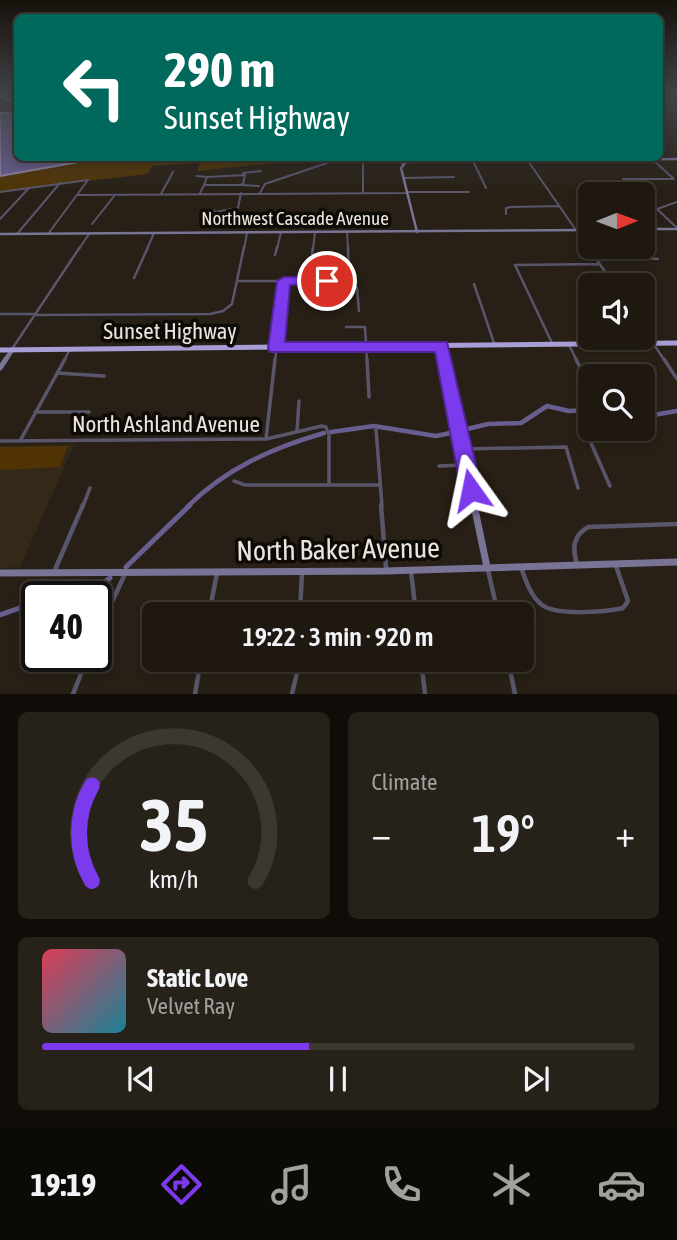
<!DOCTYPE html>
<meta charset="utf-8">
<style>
body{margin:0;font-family:"Asap Condensed",sans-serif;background:#262119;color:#f1f3f6;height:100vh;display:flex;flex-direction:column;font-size:26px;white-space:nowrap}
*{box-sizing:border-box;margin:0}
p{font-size:23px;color:#a1a09f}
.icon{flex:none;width:38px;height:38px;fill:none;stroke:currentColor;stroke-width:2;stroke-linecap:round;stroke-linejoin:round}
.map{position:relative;height:694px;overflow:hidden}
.sheet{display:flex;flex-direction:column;gap:18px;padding:18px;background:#100d09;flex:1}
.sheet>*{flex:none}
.guide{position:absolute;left:14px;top:14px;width:649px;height:147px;border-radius:10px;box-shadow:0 4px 10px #0003,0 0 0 2px #3c3730;background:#00695c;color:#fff;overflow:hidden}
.needle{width:46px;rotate:89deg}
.controls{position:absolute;left:578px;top:182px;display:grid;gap:14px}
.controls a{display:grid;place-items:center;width:77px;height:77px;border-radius:10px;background:#1e1810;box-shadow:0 4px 10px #0003,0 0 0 2px #3c3730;font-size:35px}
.speed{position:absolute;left:21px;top:581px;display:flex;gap:14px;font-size:35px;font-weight:700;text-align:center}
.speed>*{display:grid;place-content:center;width:91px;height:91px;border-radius:50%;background:#1e1810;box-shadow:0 4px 10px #0003,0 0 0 2px #3c3730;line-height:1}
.speed .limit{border:4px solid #111;border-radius:10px;background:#fff;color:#111}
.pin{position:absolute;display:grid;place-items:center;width:60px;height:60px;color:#fff;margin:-30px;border:4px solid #fff;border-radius:50%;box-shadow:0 2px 7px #0007}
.me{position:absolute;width:77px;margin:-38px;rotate:348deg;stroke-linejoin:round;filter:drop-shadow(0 0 5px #0008)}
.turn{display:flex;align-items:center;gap:24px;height:147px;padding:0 35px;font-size:32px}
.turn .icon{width:91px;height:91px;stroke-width:2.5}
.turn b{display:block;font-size:49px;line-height:60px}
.big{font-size:52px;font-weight:600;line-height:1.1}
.sheet .widget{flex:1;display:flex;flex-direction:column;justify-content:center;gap:10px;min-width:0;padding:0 24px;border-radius:10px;background:#262119}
.sheet .dial{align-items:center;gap:0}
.dial svg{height:182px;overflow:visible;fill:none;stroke:#3c3730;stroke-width:7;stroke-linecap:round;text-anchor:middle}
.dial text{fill:#f1f3f6;stroke:none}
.song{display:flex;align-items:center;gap:21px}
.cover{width:84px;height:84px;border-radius:10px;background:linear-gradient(135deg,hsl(350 70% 55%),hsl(190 70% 35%))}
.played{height:7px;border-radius:4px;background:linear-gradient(90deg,#7c3aed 45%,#3c3730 45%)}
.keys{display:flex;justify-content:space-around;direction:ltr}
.heat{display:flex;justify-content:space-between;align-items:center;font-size:38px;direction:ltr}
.sheet .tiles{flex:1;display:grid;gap:18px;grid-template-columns:1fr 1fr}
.widget:last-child{grid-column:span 2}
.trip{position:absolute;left:142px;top:602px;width:392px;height:70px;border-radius:10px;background:#1e1810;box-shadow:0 4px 10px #0003,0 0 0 2px #3c3730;font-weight:600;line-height:70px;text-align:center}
.tab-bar{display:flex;height:112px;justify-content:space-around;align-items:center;background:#0c0a06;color:#a1a09f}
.tab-bar .icon{width:49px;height:49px}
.tab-bar .selected{color:#7c3aed}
.tab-bar b{font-size:32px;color:#f1f3f6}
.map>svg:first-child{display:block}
.built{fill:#342819}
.green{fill:#503404}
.water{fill:#685e8f;stroke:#8f86a7;stroke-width:2}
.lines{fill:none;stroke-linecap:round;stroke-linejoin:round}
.canal-far1{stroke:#685e8f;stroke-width:4.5}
.canal{stroke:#685e8f;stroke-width:5}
.street-far3{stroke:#59566c;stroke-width:2}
.street-far2{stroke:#59566c;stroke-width:2.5}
.street-far1{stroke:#59566c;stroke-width:3.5}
.street{stroke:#59566c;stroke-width:4.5}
.secondary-far3{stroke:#797396;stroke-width:2.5}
.secondary-far2{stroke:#797396;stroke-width:4.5}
.secondary-far1{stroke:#797396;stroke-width:5}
.secondary{stroke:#797396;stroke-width:7}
.highway{stroke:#a89ed5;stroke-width:5}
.route{fill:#7c3aed;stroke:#51269a;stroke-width:2}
.labels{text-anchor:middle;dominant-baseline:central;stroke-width:7;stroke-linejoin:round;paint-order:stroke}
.far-street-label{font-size:19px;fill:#eae5de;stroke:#0e0a06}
.street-label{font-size:23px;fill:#eae5de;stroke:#0e0a06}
.near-street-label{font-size:28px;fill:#eae5de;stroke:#0e0a06}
</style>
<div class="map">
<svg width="677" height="694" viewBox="0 0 677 694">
<rect width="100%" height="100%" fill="#282016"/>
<!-- built -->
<path class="built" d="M74,445L20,567L0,568V446Z"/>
<!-- green -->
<path class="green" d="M171,158H321L197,171L200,163L152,166L147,174L0,191V176L84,161Z
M68,446L60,467L0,470V447Z"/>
<!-- water -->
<path class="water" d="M17,112L18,158H171L84,161L0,176V113Z"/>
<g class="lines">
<!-- canal-far1 -->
<path class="canal-far1" d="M642,417L677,411
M463,430L488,424L521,423L547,406L569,411L590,410
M331,432L374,426L436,436L455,432
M188,506C227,468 272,448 324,433"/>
<!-- canal -->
<path class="canal" d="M126,567L190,505
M83,597L110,578
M0,615L37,602"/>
<!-- street-far3 -->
<path class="street-far3" d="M363,158V193
M400,158L402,164
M526,158L589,249
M473,161L486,188
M243,173L261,171
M245,175L243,184L240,185H204L207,177Z
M197,176L207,177
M404,178L454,177
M623,179H674L652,159
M240,185L259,186
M0,192L88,180
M407,192H469
M200,193L204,185
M260,193L265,184L327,163
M161,194L173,172
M77,195L407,193
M677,202L657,209L677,228
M212,210L216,212L209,213Z
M216,212L238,208L241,193
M506,214V208L511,207L559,206
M0,219L29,188
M92,224L115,195
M347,232L348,249
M17,234L60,183
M48,234L88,180
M79,249L89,234
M147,249L154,233
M244,249L247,233
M277,249L281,232
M313,249L315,232"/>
<!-- street-far2 -->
<path class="street-far2" d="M348,247L349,281
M588,247L614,285
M592,253L658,259
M275,255L277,247
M312,255L313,247
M134,278L148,247
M237,281H349L357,288L359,311
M474,284L494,343
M0,314H36
M35,315L210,314L223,311L232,304L244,247
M346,327H365L367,361
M642,327L665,361
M552,343L515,265L599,264
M569,345L577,361
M12,349L80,247
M64,361L70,349
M275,361L284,281"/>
<!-- street-far1 -->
<path class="street-far1" d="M367,359L369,397
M576,359L590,389
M664,359L677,379
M57,373L104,376
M35,412H89
M590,417L582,420L583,425L610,486
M376,429L382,506
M297,431L299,401
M266,439L275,359
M0,441L266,439L322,426L326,427L329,435V485
M20,441L65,359
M463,449L566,447L578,488
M439,466L466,465
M234,481L245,485H380
M83,506L90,488"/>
<!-- street -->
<path class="street" d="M381,505L386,568
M577,564C572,548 573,536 588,527L677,524
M521,567C525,579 531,597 542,605C557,616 605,612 623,608L628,601L616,566
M488,570L498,614
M411,571L416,614
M54,572L83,505
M209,614L217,573
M300,614L302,572
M96,636L125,574
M421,660L425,694
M508,660L515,694
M73,694L88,656
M195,694L201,660
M292,694L300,660"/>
<!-- secondary-far3 -->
<path class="secondary-far3" d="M0,96L7,100H18
M642,229H677
M417,232L401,168L406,162L677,159
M0,234L590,230"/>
<!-- secondary-far2 -->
<path class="secondary-far2" d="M442,347L445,361
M5,361L12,350"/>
<!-- secondary-far1 -->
<path class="secondary-far1" d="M444,359L475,506
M0,368L6,359"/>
<!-- secondary -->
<path class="secondary" d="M474,505L487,567
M0,573L386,571L677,562"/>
<!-- highway -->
<path class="highway" d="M0,350L677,343"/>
</g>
<!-- sky -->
<linearGradient id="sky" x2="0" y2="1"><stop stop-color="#16120c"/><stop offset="0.49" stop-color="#424247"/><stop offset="1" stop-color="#424247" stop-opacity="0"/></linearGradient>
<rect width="677" height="192" fill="url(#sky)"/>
<!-- route -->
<path class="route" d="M284,277H327L334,281L327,285H290L285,342H447L482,490L479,497L471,500L464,497L461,490L435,352H270L268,348L277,281Z"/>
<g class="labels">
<!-- far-street labels -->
<g class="far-street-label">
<text x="295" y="218">Northwest Cascade Avenue</text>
</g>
<!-- street labels -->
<g class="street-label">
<text x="170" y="331">Sunset Highway</text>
<text x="166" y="424">North Ashland Avenue</text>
</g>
<!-- near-street labels -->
<g class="near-street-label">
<text transform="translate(338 549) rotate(-1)">North Baker Avenue</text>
</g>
</g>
</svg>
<div class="controls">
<a><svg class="needle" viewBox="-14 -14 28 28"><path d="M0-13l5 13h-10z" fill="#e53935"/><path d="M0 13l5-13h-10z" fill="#a1a09f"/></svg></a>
<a><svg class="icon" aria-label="sound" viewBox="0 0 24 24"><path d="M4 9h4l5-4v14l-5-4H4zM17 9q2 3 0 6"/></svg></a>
<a><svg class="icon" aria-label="search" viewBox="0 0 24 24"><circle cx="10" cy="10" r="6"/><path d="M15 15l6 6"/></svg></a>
</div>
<div class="speed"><div class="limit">40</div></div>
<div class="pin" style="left:327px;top:281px;background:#d93025"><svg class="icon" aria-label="arrive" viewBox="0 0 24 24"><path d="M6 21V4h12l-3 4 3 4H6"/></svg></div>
<svg class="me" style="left:471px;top:490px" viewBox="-20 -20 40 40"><path d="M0-17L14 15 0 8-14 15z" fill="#7c3aed" stroke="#fff" stroke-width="4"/></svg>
<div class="trip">19:22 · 3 min · 920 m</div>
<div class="guide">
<div class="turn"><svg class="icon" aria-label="left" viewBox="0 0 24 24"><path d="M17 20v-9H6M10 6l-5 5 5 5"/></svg><div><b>290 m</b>Sunset Highway</div></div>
</div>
</div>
<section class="sheet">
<div class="tiles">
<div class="widget dial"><svg viewBox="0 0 100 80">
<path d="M14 69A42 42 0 1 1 86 69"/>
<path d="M14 69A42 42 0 0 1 14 27" stroke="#7c3aed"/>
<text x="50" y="56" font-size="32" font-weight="700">35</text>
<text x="50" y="72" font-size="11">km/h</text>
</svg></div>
<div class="widget"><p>Climate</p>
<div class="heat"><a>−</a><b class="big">19°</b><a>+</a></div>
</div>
<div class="widget">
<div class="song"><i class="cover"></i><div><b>Static Love</b><p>Velvet Ray</p></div></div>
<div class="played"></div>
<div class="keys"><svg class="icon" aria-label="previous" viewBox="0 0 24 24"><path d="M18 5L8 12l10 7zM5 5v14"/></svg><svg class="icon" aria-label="pause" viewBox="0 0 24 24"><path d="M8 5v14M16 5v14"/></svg><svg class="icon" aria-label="next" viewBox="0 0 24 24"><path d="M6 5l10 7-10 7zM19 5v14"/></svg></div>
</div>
</div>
</section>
<nav class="tab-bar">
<b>19:19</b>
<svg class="icon selected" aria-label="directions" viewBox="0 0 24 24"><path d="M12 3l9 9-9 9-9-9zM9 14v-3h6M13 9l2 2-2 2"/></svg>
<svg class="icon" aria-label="music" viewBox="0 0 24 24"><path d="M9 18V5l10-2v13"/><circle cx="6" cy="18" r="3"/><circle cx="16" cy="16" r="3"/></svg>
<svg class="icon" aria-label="phone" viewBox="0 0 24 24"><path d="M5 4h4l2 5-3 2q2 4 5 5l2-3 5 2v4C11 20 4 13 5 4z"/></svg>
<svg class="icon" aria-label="climate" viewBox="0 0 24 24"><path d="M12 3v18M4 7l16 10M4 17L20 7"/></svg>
<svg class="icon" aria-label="car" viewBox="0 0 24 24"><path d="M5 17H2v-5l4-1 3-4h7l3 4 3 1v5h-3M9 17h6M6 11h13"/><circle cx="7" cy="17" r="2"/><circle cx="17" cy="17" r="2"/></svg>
</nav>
